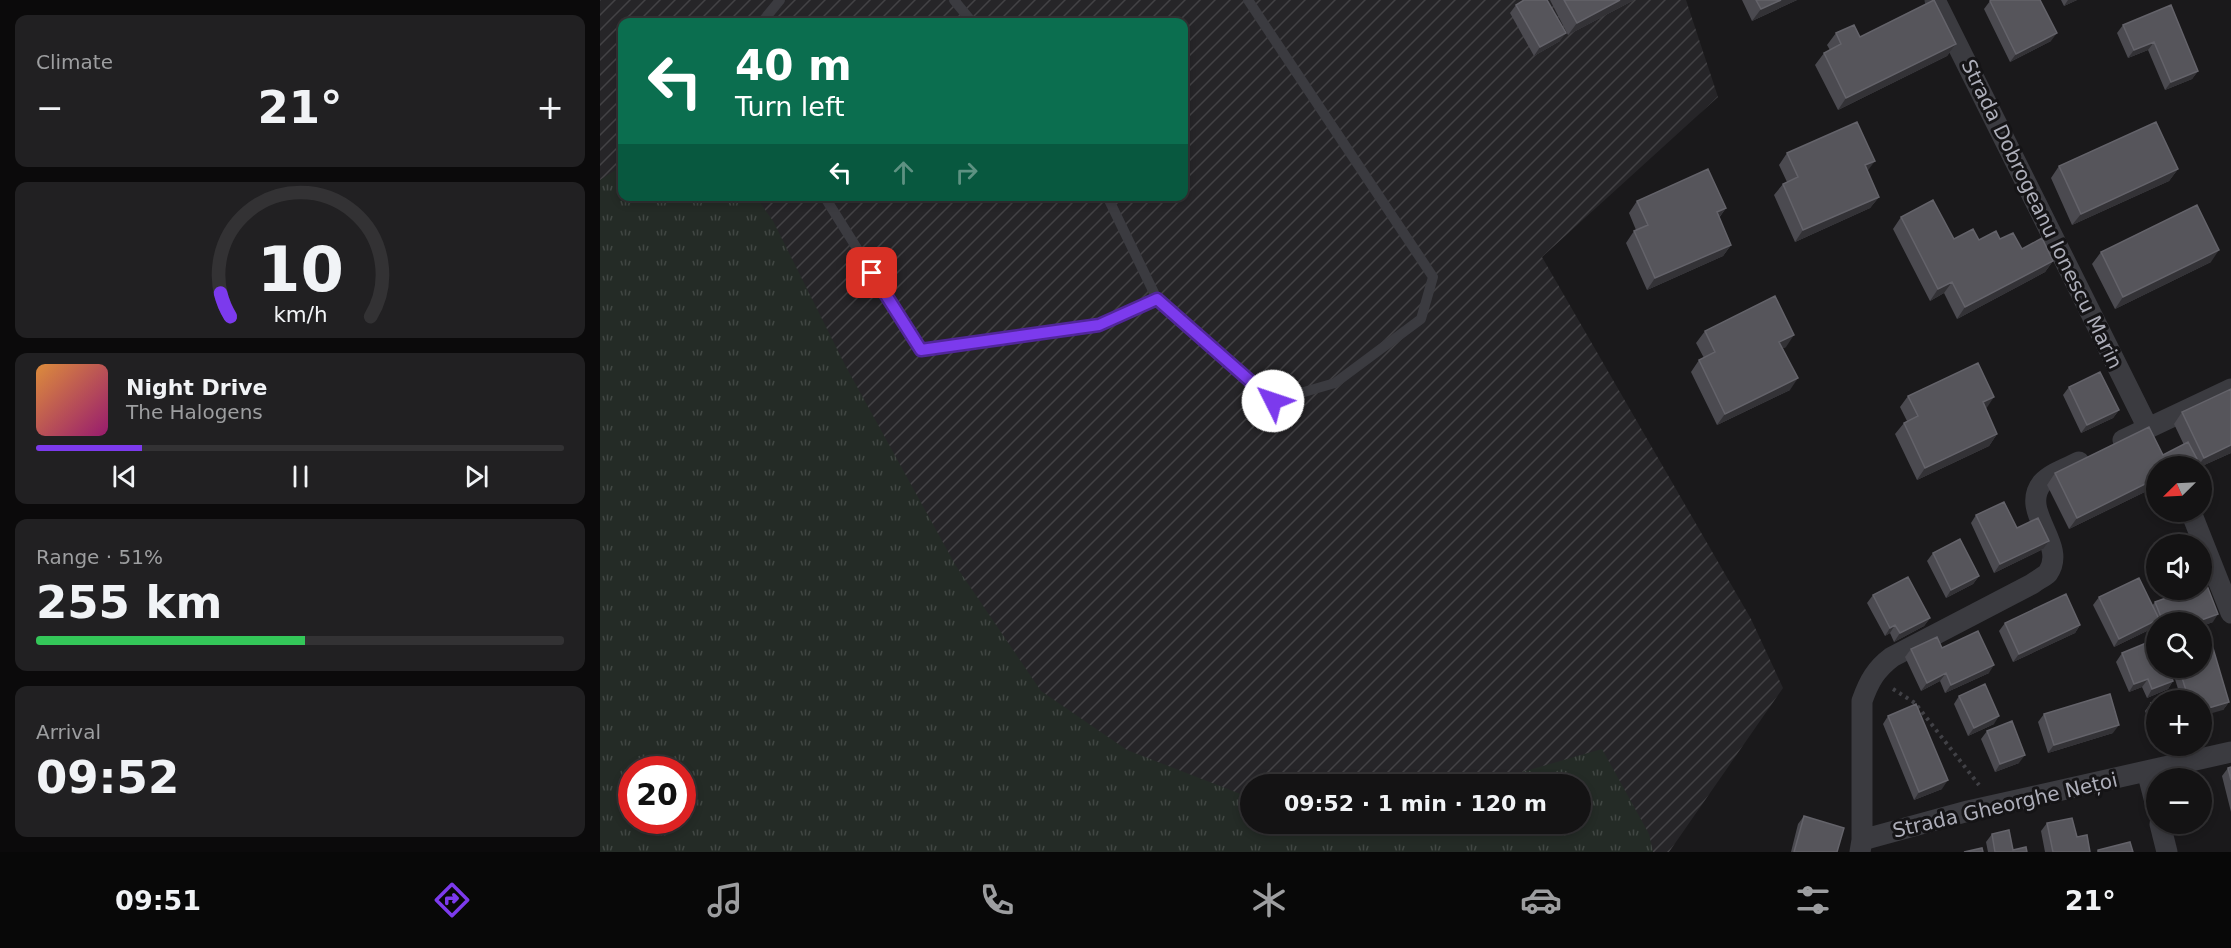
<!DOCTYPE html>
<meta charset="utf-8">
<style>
body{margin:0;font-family:"DejaVu Sans",sans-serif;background:#212022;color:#f1f3f6;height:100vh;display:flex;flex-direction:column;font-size:22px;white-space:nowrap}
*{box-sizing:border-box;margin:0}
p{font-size:20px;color:#9d9ea0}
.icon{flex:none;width:33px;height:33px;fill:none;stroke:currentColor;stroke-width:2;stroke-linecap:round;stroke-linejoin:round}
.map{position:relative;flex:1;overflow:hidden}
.details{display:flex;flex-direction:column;gap:15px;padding:15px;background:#0b0a0b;width:600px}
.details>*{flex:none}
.hud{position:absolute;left:18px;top:18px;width:570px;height:183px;border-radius:12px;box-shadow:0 3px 9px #0003,0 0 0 2px #333234;background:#0b6e4f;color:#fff;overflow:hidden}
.needle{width:39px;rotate:246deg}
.fabs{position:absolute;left:1546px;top:456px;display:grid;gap:12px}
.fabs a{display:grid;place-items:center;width:66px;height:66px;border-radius:50%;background:#141314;box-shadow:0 3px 9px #0003,0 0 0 2px #333234;font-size:30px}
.speed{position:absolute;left:18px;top:756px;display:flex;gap:12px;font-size:30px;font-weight:700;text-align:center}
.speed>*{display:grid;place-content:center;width:78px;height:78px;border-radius:50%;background:#141314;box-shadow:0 3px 9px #0003,0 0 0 2px #333234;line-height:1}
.speed .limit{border:9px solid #d22;background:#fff;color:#111}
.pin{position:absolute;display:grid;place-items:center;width:51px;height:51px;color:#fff;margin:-26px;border-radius:12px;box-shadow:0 3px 9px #0006}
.me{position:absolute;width:66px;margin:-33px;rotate:311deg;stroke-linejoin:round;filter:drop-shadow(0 0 4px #0008)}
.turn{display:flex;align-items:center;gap:21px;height:126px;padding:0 18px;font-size:27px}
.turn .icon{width:78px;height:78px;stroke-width:2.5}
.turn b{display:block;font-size:42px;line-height:51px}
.lanes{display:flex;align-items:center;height:57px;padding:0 18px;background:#0003;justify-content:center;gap:30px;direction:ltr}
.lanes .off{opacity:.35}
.big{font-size:45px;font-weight:700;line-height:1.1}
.details .widget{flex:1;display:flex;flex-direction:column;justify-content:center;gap:9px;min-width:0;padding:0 21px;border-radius:12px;background:#212022}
.details .dial{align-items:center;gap:0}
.dial svg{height:156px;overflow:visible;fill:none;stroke:#333234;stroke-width:7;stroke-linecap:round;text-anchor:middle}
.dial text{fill:#f1f3f6;stroke:none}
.song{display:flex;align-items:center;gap:18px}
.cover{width:72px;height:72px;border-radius:9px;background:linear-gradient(135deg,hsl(30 70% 55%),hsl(320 70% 35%))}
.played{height:6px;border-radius:3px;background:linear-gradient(90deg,#7c3aed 20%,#333234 20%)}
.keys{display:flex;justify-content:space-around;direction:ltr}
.heat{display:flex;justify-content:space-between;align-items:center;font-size:33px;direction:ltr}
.charge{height:9px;border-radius:4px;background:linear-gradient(90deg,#34c759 51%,#333234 0)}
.trip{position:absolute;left:640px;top:774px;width:351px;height:60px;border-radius:30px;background:#141314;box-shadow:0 3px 9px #0003,0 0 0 2px #333234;font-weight:700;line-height:60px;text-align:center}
.tab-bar{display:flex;height:96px;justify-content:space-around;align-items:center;background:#080808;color:#9d9ea0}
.tab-bar .icon{width:42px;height:42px}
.tab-bar .current{color:#7c3aed}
.tab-bar b{font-size:27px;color:#f1f3f6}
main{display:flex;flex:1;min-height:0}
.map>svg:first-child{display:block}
.industrial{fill:url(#industrial-furrows);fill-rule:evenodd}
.grass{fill:url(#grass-tufts);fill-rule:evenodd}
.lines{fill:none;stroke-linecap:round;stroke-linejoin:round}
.path{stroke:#414146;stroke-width:4;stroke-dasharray:3 4.5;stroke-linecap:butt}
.service{stroke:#3b3b40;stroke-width:10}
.minor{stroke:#3b3b40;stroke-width:21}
.wall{fill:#4b4a50}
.shaded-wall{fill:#333236}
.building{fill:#56555b;stroke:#64636a;stroke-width:1.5}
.route-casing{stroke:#51269a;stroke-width:15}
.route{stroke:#7c3aed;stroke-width:10}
.labels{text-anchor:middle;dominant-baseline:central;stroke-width:6;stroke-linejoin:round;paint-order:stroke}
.street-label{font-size:20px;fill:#adaeb9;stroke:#151416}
</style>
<main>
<section class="details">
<div class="widget"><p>Climate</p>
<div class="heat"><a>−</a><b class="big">21°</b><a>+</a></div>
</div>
<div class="widget dial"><svg viewBox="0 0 100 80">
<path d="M14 69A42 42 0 1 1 86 69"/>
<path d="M14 69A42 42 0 0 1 9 57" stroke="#7c3aed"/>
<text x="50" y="56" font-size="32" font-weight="700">10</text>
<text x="50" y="72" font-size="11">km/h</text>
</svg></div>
<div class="widget">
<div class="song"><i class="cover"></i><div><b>Night Drive</b><p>The Halogens</p></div></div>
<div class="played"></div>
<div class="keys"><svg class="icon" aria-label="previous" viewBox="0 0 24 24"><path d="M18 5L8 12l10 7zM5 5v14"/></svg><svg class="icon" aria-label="pause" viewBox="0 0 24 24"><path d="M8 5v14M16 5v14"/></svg><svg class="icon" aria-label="next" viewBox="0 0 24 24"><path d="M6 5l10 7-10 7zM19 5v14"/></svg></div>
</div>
<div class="widget"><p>Range · 51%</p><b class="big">255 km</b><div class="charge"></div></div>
<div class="widget"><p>Arrival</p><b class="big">09:52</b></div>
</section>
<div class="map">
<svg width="1631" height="852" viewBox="0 0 1631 852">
<defs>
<pattern id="industrial-furrows" width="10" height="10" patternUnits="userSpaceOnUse" patternTransform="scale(1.5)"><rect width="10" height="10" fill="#262528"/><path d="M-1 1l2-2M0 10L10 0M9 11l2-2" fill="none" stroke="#434245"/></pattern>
<pattern id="grass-tufts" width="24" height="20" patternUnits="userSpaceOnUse" patternTransform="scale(1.5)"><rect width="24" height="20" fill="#242b26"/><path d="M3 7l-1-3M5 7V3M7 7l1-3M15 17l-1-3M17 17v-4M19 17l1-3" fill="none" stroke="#414743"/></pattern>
</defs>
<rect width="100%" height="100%" fill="#1a191b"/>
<!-- industrial -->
<path class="industrial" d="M0,0H1086L1118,97L942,257L1151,619L1183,688L1069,852H747L415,761L0,403ZM22,22H584V196H22ZM651,784H981V824H651Z"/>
<!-- grass -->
<path class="grass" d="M22,166V196L156,197L173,221L245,365L356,566L441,691L527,750L651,798V824H981V784H880L1002,749L1049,834L1053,852H0V180ZM32,770H82V820H32Z"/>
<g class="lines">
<!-- path -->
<path class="path" d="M1293,689L1315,703L1379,785"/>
<!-- service -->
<path class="service" d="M354,0L372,22
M162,22L180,0
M224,196L321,350L499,325L557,299L673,401L735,383L821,319L833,277L648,0
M507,196L557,299"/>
<!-- minor -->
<path class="minor" d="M1335,0L1548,428
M1523,440L1631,389
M1591,512L1631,613
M1547,771L1557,810
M1560,824L1567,852
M1262,840L1368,811L1631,752
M1260,852L1262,840V701C1269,681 1276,669 1292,657L1432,584C1437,580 1444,577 1448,573C1468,544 1419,512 1442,483C1451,473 1467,468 1479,462"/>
</g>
<!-- wall -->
<path class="wall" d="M950,0H1034L968,35Z
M1142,0H1197L1152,21Z
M1461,0H1477L1464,6Z
M1390,1L1451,41L1410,62L1384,9Z
M916,5L960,41L934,56L910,13Z
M1571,5L1598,71L1592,79L1565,90L1548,50L1528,58L1517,33L1523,25Z
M1236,33L1260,37L1356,44L1347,56L1238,110L1215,65L1224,53L1230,50L1227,45Z
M1187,153L1279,197L1270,208L1195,242L1174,195L1183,184L1187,182L1179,165Z
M1459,166L1578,169L1569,181L1472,225L1451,178Z
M1037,201L1126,208L1119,218L1131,245L1123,256L1047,290L1026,243L1034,231L1036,230L1029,213Z
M1301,217L1354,239L1379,240L1400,239L1453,261L1445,272L1357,319L1344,293L1330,301L1293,229Z
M1501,252L1611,262L1515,309L1492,264Z
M1105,331L1186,347L1183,348L1190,390L1117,425L1091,372L1099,360L1104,358L1096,343Z
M1469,387L1519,410L1513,418L1481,433L1463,395Z
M1631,389V453L1602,466H1594L1593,464L1591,466H1557V486L1469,529L1447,485L1455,473L1563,455L1584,445L1574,424L1582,412Z
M1308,396L1386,409L1397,434L1389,446L1317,480L1295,434L1304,423L1307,421L1300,407Z
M1376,515L1417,528L1443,549L1394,573L1371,523Z
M1333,553L1379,576L1373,584L1346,598L1327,561Z
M1273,595L1330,618L1324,626L1294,642L1290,633L1285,636L1267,603Z
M1499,597L1552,606L1555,602L1613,622L1602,626V622H1557V630L1555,625L1553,628L1514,647L1493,605Z
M1405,623L1480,625L1475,633L1413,662L1399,631Z
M1342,648L1389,673L1345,693L1340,681L1321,691L1305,657L1311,649Z
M1522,653L1557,668H1602L1629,702L1623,710L1602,700H1558L1579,692L1574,676L1572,677L1573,681L1568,689L1547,698L1542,687L1529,692L1516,662Z
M1359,696L1394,724L1368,736L1354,704Z
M1557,701V740L1545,711L1551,703Z
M1444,714L1513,733L1448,753L1438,722Z
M1288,716L1342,789L1314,800L1283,724Z
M1387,731L1419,763L1395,772L1381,739Z
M1631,767V812L1622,776L1628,768Z
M1204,816L1237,852H1191L1198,824Z
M1447,823L1477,837L1490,852H1445L1441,831Z
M1392,834L1413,850L1427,852H1388L1386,842Z"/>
<!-- shaded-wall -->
<path class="shaded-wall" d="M1020,0H1034L968,35L977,23Z
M1181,0H1197L1152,21L1161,9Z
M1468,0H1477L1464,6Z
M966,33L960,41L934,56L940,47Z
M1457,33L1451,41L1410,62L1416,54Z
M1554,42L1548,50L1528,58L1534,50Z
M1356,44L1347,56L1238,110L1246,98Z
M1598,71L1592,79L1565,90L1571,82Z
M1275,161L1266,173L1265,165Z
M1578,169L1569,181L1472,225L1481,214Z
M1279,197L1270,208L1195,242L1203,230Z
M1126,208L1117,220V212Z
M1131,245L1123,256L1047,290L1055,278Z
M1619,250L1611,262L1515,309L1523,297Z
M1453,261L1445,272L1357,319L1365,307Z
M1352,282L1344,293L1330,301L1338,289Z
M1194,335L1186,347L1171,353L1179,342Z
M1198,378L1190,390L1117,425L1125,414Z
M1394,397L1386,409L1374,414L1383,402Z
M1519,410L1513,418L1481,433L1487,425Z
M1397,434L1389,446L1317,480L1325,468Z
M1631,445V453L1602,466H1598L1604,458Z
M1597,459L1591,466H1581Z
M1557,478V486L1469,529L1477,518Z
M1449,541L1443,549L1394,573L1400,564Z
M1379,576L1373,584L1346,598L1351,590Z
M1618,614L1613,622L1602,626V622H1596Z
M1330,618L1324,626L1294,642L1300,633Z
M1559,619L1553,628L1514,647L1519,639Z
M1295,625L1290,633L1285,636L1290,628Z
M1480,625L1475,633L1413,662L1419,654Z
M1394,665L1389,673L1345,693L1351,685Z
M1579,668L1574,676L1567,678L1573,670Z
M1346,673L1340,681L1321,691L1327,683Z
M1548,679L1542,687L1529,692L1534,684Z
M1573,681L1568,689L1547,698L1552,689Z
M1629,702L1623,710L1602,716V710Z
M1399,716L1394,724L1368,736L1374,728Z
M1519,725L1513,733L1448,753L1454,745Z
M1425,755L1419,763L1395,772L1400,764Z
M1348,780L1342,789L1314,800L1319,792Z"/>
<!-- building -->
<path class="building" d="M924,0H947L966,33L940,47L916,5Z
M964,0H1020L977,23Z
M1156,0H1181L1161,9Z
M1334,0L1356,44L1246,98L1224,53L1241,44L1236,33L1254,25L1260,37Z
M1391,0H1440L1457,33L1416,54L1390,1Z
M1571,5L1598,71L1571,82L1554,42L1534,50L1523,25Z
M1257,122L1275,161L1265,165L1279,197L1203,230L1183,184L1198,177L1187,153Z
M1556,122L1578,169L1481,214L1459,166Z
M1108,169L1126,208L1117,212L1131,245L1055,278L1034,231L1048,225L1037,201Z
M1333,200L1354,239L1373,229L1379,240L1396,231L1400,239L1413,233L1422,249L1442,238L1453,261L1365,307L1352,282L1338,289L1301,217Z
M1597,205L1619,250L1523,297L1501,252Z
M1175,296L1194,335L1179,342L1198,378L1125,414L1099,360L1115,352L1105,331Z
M1378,363L1394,397L1383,402L1397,434L1325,468L1304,423L1318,416L1308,396Z
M1500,372L1519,410L1487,425L1469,387Z
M1631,389V445L1604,458L1582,412Z
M1549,427L1563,455L1588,442L1597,459L1581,466H1557V478L1477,518L1455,473Z
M1404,502L1417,528L1438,518L1449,541L1400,564L1376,515Z
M1360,539L1379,576L1351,590L1333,553Z
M1308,577L1330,618L1300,633L1295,625L1290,628L1273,595Z
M1539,578L1559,619L1519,639L1499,597Z
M1606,583L1618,614L1596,622H1563L1555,602L1588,590H1602V584Z
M1466,594L1480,625L1419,654L1405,623Z
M1607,628L1629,702L1602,710V700H1589L1579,668L1573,670L1572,668H1602V630Z
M1378,631L1394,665L1351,685L1346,673L1327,683L1311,649L1337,637L1342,648Z
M1556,639L1557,641V668H1568L1573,681L1552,689L1548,679L1534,684L1522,653Z
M1385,684L1399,716L1374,728L1359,696Z
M1580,692L1583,700H1558Z
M1510,694L1519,725L1454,745L1444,714Z
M1557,701V718L1551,703Z
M1316,704L1348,780L1319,792L1288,716Z
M1412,721L1425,755L1400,764L1387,731Z
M1631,767V780L1628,768Z
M1204,816L1244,828L1237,852H1194Z
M1472,818L1477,837L1487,835L1490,852H1453L1447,823Z
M1409,830L1413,850L1426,847L1427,852H1395L1392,834Z
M1530,842L1533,852H1498V850Z
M1382,848L1383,852H1364Z"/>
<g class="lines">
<defs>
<path id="route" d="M272,273L321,350L499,325L557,299L673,401"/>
</defs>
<!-- route casing -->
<use href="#route" class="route-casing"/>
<!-- route -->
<use href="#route" class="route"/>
</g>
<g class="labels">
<!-- street labels -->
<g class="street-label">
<text transform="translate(1442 214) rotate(64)">Strada Dobrogeanu Ionescu Marin</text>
<text transform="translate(1405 805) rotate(-13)">Strada Gheorghe Nețoi</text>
</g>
</g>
</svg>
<div class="fabs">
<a><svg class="needle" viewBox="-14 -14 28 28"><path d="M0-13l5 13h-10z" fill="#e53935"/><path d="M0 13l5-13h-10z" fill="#9d9ea0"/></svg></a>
<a><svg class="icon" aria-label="sound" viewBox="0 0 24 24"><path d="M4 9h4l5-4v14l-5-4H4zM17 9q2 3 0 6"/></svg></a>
<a><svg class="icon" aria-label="search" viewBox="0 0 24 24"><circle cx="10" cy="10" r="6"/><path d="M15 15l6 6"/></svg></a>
<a>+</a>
<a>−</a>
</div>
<div class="speed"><div class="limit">20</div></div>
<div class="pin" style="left:272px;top:273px;background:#d93025"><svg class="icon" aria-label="arrive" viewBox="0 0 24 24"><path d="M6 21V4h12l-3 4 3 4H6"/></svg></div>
<svg class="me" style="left:673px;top:401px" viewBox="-20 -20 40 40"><circle r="19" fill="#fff"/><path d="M0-13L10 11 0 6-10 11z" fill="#7c3aed"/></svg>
<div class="trip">09:52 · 1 min · 120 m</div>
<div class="hud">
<div class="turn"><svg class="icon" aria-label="left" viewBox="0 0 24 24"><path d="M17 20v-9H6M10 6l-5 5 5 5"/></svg><div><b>40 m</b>Turn left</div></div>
<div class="lanes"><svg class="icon" aria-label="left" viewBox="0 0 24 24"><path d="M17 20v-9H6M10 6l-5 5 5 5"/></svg><svg class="icon off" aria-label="ahead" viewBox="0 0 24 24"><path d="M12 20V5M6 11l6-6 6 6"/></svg><svg class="icon off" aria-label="right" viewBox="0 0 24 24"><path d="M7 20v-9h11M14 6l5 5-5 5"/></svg></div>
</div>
</div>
</main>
<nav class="tab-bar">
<b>09:51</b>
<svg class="icon current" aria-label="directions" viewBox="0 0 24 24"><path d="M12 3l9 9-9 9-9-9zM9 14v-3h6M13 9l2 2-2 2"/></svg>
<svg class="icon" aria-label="music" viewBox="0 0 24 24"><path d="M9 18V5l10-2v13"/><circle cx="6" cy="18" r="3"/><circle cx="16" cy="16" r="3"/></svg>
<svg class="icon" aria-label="phone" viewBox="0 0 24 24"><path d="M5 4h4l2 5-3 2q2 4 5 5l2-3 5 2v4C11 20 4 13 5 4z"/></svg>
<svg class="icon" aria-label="climate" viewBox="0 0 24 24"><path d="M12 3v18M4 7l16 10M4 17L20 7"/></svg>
<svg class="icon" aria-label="car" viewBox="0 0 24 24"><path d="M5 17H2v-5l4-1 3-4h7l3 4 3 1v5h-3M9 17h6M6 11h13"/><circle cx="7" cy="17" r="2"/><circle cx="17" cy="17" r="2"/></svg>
<svg class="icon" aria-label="filters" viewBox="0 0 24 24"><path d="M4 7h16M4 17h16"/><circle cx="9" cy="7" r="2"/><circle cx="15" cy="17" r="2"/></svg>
<b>21°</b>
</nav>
